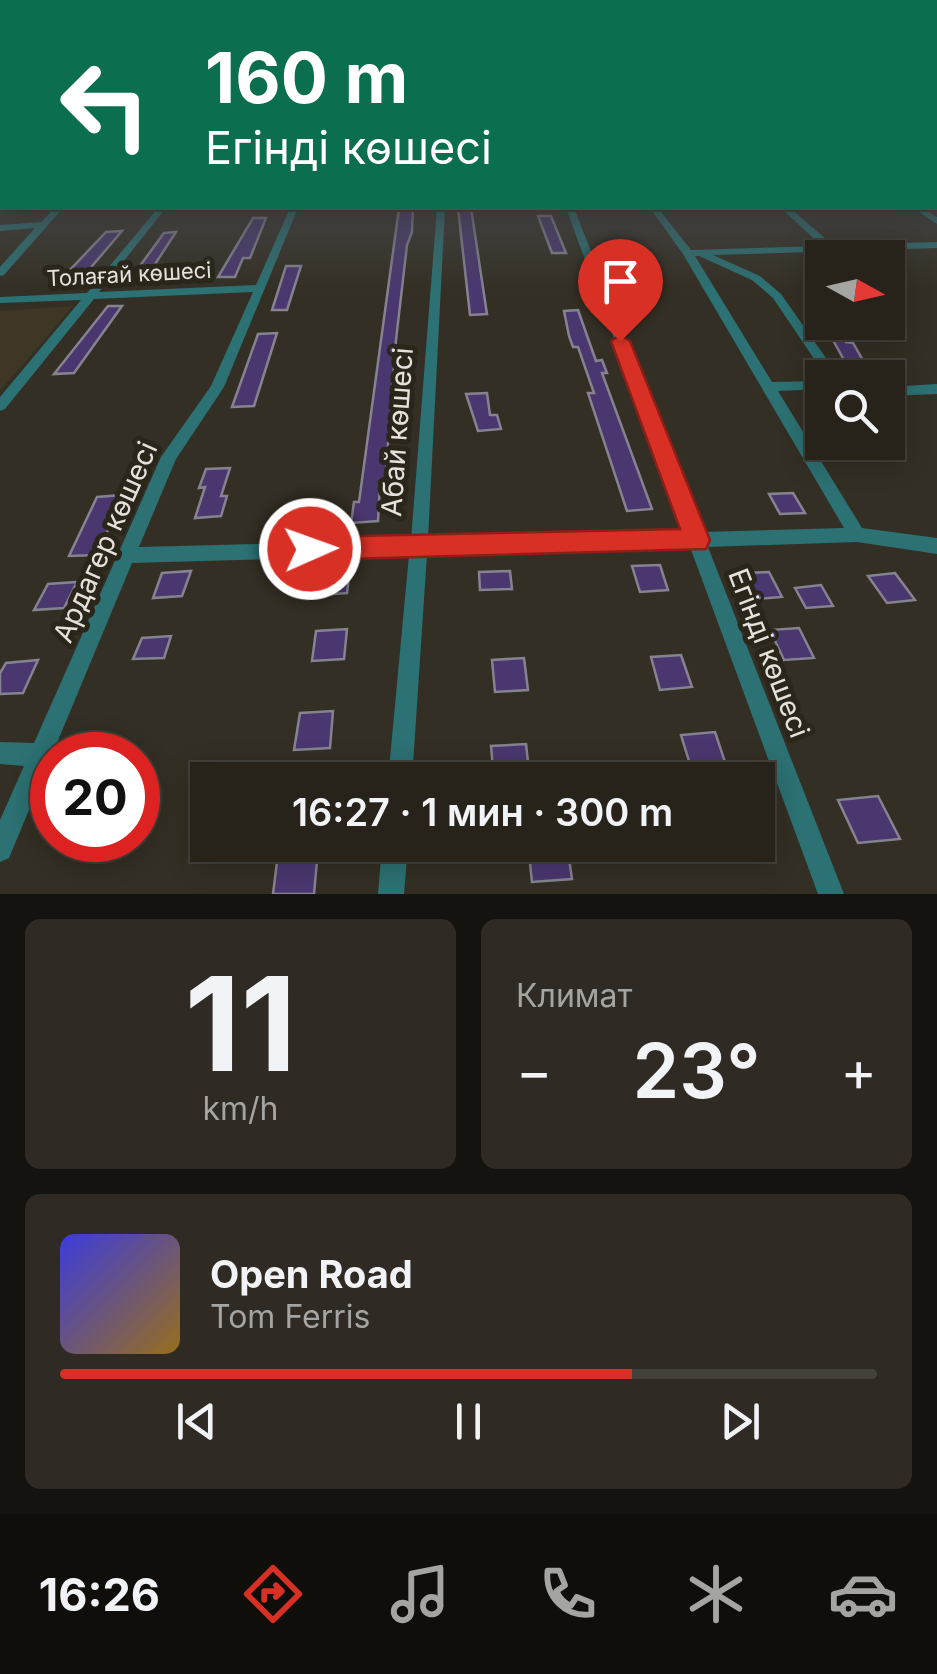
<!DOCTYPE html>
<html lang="ru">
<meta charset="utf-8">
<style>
body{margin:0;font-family:Inter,sans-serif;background:#2f2b24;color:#f1f3f6;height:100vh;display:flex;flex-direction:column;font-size:38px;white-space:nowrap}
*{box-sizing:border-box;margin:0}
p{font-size:32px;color:#a4a4a3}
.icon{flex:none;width:55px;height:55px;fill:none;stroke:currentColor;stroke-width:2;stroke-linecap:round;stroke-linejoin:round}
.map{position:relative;height:894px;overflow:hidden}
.details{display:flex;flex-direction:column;gap:25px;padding:25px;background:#15130f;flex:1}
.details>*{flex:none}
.guide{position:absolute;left:0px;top:0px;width:938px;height:210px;box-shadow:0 5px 25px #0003,0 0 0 2px #43403a;background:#0b6e4f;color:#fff;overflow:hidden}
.needle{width:65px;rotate:98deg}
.controls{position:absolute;left:805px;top:240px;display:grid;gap:20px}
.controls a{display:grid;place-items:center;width:100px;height:100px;border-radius:0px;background:#27231b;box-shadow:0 5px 25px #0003,0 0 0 2px #43403a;font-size:50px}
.speed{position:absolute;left:30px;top:732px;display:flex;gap:20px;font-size:50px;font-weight:700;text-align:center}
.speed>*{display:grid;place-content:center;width:130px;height:130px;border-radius:50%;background:#27231b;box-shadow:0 5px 25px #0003,0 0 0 2px #43403a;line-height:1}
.speed .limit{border:15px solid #d22;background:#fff;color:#111}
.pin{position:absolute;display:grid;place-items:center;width:85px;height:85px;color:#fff;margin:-102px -42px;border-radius:50% 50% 50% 0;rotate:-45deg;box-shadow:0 0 10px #0007}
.pin .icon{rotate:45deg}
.me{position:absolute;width:110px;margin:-55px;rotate:88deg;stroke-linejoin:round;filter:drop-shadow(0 0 8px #0008)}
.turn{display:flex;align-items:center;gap:35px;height:210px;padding:0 40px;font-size:45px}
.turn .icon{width:130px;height:130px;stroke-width:2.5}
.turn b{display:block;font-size:70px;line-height:85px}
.big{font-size:75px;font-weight:600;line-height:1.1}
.details .card{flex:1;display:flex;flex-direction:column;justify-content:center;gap:15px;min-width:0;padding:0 35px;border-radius:15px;background:#2f2b24}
.details .dial{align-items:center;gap:0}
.dial b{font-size:130px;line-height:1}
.song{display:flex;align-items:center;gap:30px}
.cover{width:120px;height:120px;border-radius:15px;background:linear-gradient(135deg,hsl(240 70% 55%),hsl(40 70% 35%))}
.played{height:10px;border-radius:5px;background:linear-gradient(90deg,#d93025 70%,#43403a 70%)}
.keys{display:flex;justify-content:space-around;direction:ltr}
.heat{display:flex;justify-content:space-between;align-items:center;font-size:55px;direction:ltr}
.details .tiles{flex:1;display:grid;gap:25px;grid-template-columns:1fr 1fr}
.card:last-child{grid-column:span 2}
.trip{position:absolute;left:190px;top:762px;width:585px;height:100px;border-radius:0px;background:#27231b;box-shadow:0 5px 25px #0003,0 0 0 2px #43403a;font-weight:600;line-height:100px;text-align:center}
.tabs{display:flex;height:160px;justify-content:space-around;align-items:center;background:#100e0b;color:#a4a4a3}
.tabs .icon{width:70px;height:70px}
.tabs .active{color:#d93025}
.tabs b{font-size:45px;color:#f1f3f6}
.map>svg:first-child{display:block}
.built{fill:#3f3725}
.building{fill:#4a376f;stroke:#868391;stroke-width:2.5}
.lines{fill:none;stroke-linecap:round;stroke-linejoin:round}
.minor{fill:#2c7173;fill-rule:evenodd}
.route{fill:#d93025;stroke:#8d1f18;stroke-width:2.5}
.labels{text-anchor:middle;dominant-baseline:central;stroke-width:10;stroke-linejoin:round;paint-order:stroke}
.far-street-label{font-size:22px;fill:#e5e2db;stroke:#2a261a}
.street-label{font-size:28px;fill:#e5e2db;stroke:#2a261a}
</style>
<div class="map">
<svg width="937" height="894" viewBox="0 0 937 894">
<rect width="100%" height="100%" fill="#342f24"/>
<!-- built -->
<path class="built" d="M73,306L0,391V311Z"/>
<!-- building -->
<path class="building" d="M399,208H413L412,232L407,245L396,340L385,484H380L378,521L351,523L354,502H359Z
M458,208H471L487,314L470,315Z
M538,216H551L566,253H552Z
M253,218H266L250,258H243L235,277H218Z
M122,231L87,272H68L106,232Z
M176,232L146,278H131L164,233Z
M286,266H301L287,310H272Z
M108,306H122L74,373L54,374Z
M578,310L596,361L602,360L607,373H602L652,509L627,511L588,393H594L578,347H573L569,336L564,311Z
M823,322H834L846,342L853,343L873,378H854Z
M277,333L254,406L232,407L258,334Z
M487,393L490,415H497L501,429L478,431L466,394Z
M230,468L221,496H227L221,516L195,518L205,487L199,488L206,469Z
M793,493L805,513L780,514L769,494Z
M122,495L98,555L69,556L97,497Z
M660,565L668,590L640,592L632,566Z
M350,568L347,593L319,595L322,570Z
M191,571L182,596L153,598L162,573Z
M510,571L512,589L480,590L479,572Z
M769,572L782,597L754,599L742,573Z
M895,573L915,600L887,603L868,576Z
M77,582L64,608L34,610L48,584Z
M821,585L833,606L806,608L795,588Z
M799,628L814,658L784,660L770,630Z
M347,629L344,659L312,661L316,631Z
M171,636L164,658L133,659L142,638Z
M681,655L692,687L660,690L651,657Z
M524,658L528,690L495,692L492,660Z
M38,660L23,693L0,694V673L6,663Z
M333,711L330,748L294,750L300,713Z
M715,732L728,771L693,774L681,735Z
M526,744L530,780H494L491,746Z
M878,796L900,839L858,843L838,800Z
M528,845H567L572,879L532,882Z
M318,850L314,894H273L278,854Z"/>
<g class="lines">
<!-- minor -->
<path class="minor" d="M0,174H2V178H0Z
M935,175H937V179H935Z
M55,208H63L4,275L0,276V267L35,228L0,231V225L41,222Z
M158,208H166L99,292L256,285L290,208H298L224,387L176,459L139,547L411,540L437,208H445L428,539L685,532L566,208H574L702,532L844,528L683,254L650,208H658L691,250L822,246L781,208H790L833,245L937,242V248L713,255L760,276L781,294L840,378H827L773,298L752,280L699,256H695L772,382L822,381V389L778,391L862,528L937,538V554L857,542L708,547L844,894H818L690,547L427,554L412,780H388L409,555L132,563L9,858L0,862V820L24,766L0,764V742L34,743L161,457L211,386L253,292L94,299L5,409L0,411V397L81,300L0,303V297L87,293Z
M913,208H922L937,217V224Z
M937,384V394L888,396V387Z
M382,845H408L404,894H378Z"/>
</g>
<!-- sky -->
<linearGradient id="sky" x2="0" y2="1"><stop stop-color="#1d1a14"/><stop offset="0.57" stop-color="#4a4d50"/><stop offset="1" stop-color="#4a4d50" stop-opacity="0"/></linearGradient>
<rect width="937" height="290" fill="url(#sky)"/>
<!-- route -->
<path class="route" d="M620,335L630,341L710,540L706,549L310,560L300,557L296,549L300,540L310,537L680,529L611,341Z"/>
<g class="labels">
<!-- far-street labels -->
<g class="far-street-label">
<text transform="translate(129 274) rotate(-3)">Толағай көшесі</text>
</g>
<!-- street labels -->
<g class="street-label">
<text transform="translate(397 432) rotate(-86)">Абай көшесі</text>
<text transform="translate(105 542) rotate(-66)">Ардагер көшесі</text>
<text transform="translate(769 653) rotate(69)">Егінді көшесі</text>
</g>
</g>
</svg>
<div class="controls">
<a><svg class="needle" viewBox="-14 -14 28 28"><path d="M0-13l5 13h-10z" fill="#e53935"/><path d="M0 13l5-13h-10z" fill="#a4a4a3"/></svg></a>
<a><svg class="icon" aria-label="search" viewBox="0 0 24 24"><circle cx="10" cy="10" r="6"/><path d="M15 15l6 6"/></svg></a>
</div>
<div class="speed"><div class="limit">20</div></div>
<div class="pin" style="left:620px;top:341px;background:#d93025"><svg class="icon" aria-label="arrive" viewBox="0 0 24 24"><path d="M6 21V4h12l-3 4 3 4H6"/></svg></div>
<svg class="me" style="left:310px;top:549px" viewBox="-20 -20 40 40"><circle r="17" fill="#d93025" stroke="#fff" stroke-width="3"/><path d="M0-11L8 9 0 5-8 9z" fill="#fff"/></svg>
<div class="trip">16:27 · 1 мин · 300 m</div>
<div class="guide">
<div class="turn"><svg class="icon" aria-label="left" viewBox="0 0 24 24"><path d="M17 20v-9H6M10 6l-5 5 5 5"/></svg><div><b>160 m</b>Егінді көшесі</div></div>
</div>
</div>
<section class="details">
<div class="tiles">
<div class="card dial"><b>11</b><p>km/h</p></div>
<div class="card"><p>Климат</p>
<div class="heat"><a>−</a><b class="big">23°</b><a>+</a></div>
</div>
<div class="card">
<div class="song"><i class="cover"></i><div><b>Open Road</b><p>Tom Ferris</p></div></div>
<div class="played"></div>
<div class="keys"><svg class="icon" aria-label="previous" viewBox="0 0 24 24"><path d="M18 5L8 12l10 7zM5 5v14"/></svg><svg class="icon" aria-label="pause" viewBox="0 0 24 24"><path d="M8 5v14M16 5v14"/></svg><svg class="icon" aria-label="next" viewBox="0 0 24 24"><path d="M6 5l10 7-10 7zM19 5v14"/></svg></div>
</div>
</div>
</section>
<nav class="tabs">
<b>16:26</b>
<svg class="icon active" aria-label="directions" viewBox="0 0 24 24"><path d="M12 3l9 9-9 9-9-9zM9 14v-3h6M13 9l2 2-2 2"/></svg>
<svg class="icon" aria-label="music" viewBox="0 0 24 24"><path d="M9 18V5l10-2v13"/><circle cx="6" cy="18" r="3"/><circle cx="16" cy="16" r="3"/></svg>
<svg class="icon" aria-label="phone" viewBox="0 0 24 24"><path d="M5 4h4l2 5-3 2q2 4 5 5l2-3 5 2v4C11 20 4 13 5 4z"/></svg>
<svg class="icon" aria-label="climate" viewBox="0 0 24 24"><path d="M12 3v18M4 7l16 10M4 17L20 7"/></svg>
<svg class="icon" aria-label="car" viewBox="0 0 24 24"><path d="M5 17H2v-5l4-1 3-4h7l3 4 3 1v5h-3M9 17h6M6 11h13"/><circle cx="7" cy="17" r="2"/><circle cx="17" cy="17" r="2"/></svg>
</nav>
